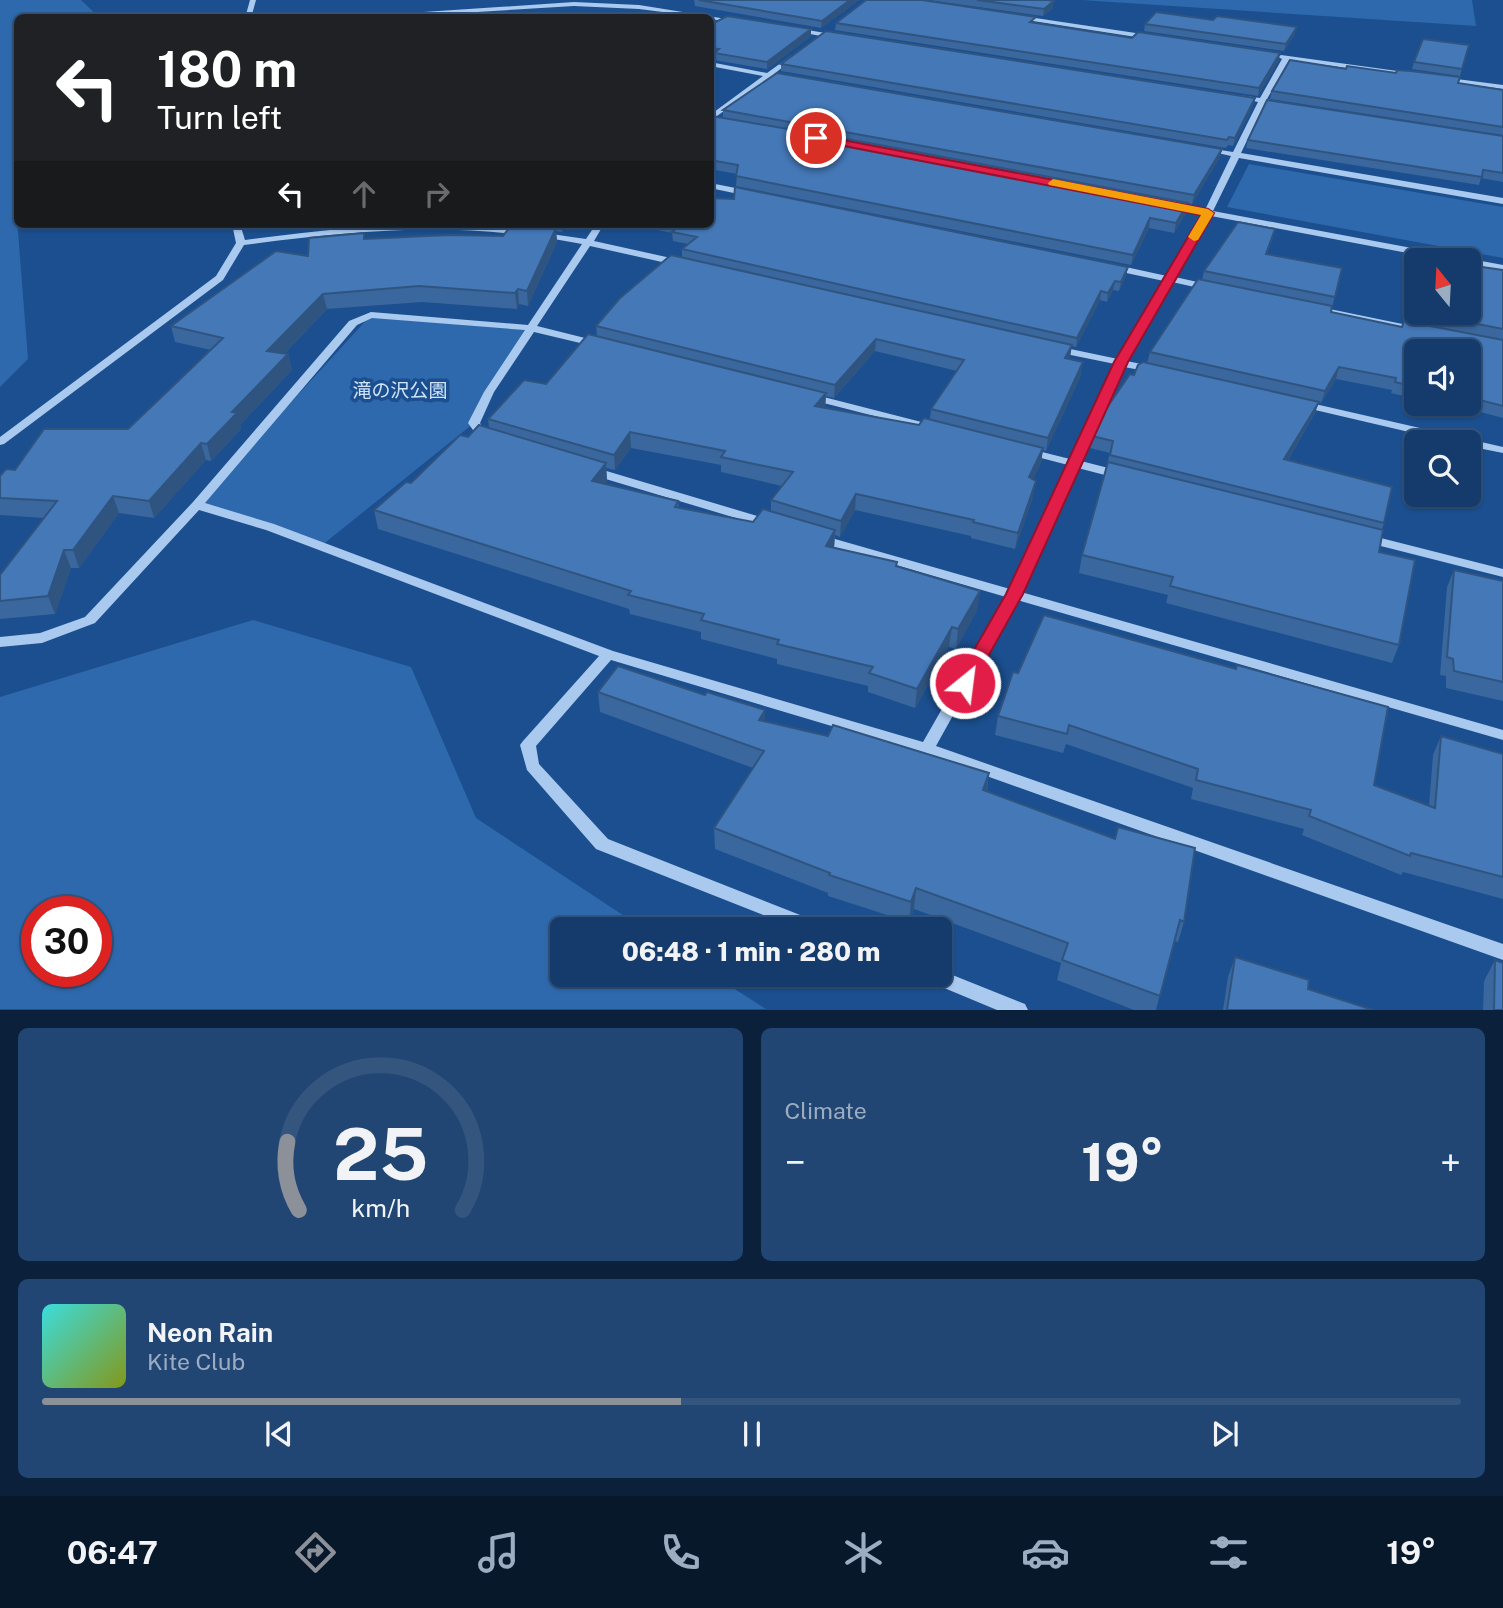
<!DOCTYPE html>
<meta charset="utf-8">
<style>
body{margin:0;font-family:"Public Sans","Noto Sans JP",sans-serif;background:#214673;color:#f1f3f6;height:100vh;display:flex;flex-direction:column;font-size:26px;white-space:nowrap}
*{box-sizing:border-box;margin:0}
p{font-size:23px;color:#9dadc1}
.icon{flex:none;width:38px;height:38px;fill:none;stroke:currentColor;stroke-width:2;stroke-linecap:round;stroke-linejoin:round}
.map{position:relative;height:1010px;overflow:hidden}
.side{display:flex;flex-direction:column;gap:18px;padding:18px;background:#0b203b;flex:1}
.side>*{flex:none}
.guide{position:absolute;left:14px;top:14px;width:700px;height:214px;border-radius:10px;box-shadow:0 2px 5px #0004,0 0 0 2px #33557e;background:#202124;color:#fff;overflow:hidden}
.needle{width:46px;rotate:342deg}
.tools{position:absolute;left:1404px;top:248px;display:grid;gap:14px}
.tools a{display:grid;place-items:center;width:77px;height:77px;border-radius:10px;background:#143b6b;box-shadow:0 2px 5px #0004,0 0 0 2px #33557e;font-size:35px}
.speed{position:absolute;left:21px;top:896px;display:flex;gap:14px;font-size:35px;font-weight:700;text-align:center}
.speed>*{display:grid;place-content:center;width:91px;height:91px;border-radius:50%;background:#143b6b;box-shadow:0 2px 5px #0004,0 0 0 2px #33557e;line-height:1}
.speed .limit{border:10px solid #d22;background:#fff;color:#111}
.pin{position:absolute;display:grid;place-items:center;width:60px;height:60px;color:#fff;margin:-30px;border:4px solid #fff;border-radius:50%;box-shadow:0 2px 7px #0007}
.me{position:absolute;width:77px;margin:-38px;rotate:29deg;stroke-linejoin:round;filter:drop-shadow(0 0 5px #0008)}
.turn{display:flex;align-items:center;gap:24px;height:147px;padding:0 28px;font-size:32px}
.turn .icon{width:91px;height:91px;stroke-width:2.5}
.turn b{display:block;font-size:49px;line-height:60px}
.lanes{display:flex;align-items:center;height:66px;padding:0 28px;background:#0003;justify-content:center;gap:35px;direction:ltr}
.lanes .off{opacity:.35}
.big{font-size:52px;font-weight:800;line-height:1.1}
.side .tile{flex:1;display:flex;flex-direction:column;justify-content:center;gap:10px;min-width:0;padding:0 24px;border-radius:10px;background:#214673}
.side .dial{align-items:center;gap:0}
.dial svg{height:182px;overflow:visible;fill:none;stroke:#33557e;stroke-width:7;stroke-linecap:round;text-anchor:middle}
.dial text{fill:#f1f3f6;stroke:none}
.song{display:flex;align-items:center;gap:21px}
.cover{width:84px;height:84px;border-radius:10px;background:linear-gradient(135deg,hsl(180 70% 55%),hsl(70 70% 35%))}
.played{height:7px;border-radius:4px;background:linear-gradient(90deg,#8c9099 45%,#33557e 45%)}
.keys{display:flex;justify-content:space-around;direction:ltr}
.heat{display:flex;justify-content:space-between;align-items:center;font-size:38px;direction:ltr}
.side .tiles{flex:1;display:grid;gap:18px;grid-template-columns:1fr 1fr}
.tile:last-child{grid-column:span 2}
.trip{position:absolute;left:550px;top:917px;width:402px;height:70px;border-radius:10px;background:#143b6b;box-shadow:0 2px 5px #0004,0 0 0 2px #33557e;font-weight:800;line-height:70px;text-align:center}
.tab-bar{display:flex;height:112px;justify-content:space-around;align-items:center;background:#08182b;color:#9dadc1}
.tab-bar .icon{width:49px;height:49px}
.tab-bar .on{color:#8c9099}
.tab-bar b{font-size:32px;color:#f1f3f6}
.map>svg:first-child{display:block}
.green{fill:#2e69ad;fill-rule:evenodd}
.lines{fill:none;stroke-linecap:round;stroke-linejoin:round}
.minor{fill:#a9c9ee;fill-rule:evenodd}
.wall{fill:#3a679d;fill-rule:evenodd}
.shaded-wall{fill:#305480}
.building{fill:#4478b7;stroke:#305480;stroke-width:2}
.route{fill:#e11d48;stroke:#92132f;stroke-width:2}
.slow{fill:#f59e0b}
.labels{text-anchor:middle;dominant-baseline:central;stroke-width:7;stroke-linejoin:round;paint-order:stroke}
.park-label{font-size:19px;fill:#cfe3fa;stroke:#1b4f8f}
</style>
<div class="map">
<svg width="1503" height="1010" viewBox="0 0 1503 1010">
<rect width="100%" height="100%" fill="#1b4f8f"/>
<!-- green -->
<path class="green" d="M0,0H81L99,17L18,18V162L13,168L28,359L0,387Z
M1081,0H1472L1476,26Z
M1249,164L1503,207V258L1227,207Z
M371,315L532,328L474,423L321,546L197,505Z
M253,620L411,667L476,818L644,929H562V975H713L766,1009H0V697ZM37,912H96V971H37Z"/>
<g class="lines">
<!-- minor -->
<path class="minor" d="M250,0H256L251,18H245Z
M574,2L639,5L739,21L736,23L710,19V18L639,9L574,6L378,18H333Z
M1022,16L1149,35L1152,37L1149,39L1020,19V17Z
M796,28L837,35L840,37L837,39L794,31V29Z
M792,55L797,56L774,74L792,77V81L770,78L710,121V115L763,76L710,66V62L767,73Z
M1281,55L1412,73L1416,75L1412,77L1289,60L1267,99L1287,104L1283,106L1265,103L1241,153L1503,198V204L1239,158L1213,211L1503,265V271L1468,264V261H1450L1211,216L1175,277L1211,285L1213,287L1208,290L1172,282L1127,361L1155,367L1156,369L1151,372L1124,367L1081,461L1124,472L1126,475L1120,479L1078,468L1021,592L1503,730V740L1017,600L936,746L1503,944V960L922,753L611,660L536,746L539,764L608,839L823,924L826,929H799L596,849L527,770L520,745L523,741L599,656L266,530L199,510L95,623L42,643L0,647V637L40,633L85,617L193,502L349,321L371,312L528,325L582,244L537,236V232L586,239L596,224H604L594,241L680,260L685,263L680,266L590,246L537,326L601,342L602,344L597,347L534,332L494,392L480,423L488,436L494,439L492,441L480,440L468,423L484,392L525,330L372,318L357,325L205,503L274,524L613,651L923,742L1006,597L817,542L815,539L821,535L1010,589L1068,465L1022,453L1020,451L1026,448L1070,459L1115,364L1056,352L1051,349L1056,346L1118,359L1164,281L1112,270L1107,267L1112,264L1167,276L1203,214L1172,209L1168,206L1172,203L1205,210L1231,156L1204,150L1208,148L1233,152L1258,102L1235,97L1239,95L1260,98L1282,59L1278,57Z
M1441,77L1503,85V89L1444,81H1441Z
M710,183L751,191L752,193L748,196L710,188Z
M232,224H240L245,240C337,228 429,218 522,229L527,232L522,235C428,223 337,233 244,245L223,280L4,444L0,445V437L216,276L236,243Z
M1315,306L1417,327L1422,330L1417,333L1311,311L1310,309Z
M812,394L937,426L939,428L933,431L808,399L807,397Z
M1302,401L1503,447V453L1468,446V443H1456L1298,406L1296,404Z
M593,467L774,521L776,524L770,528L766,527L589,474L587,471Z
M1365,534L1503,569V577L1361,541L1359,538Z
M940,970L1025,1004L1028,1010H997L925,980L922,975H940Z"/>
</g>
<!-- wall -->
<path class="wall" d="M694,0H859L821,28L695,6Z
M928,0H1048L1053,8L1043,16Z
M1213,20L1295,34L1284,51L1144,31L1145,24Z
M836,23H1035L1279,60L1258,96L835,30Z
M710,25L811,29V36L767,69L714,60V56L710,55Z
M1414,62L1462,69L1460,76L1412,69Z
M781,64L1253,106L1233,146L1228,145L1226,148L781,71Z
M1346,69L1503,90V135L1270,99L1272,91Z
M723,110L1222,149L1220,157L1192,204L1181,202L1188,203L1186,213L1174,233L1149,228L1131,265L736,186L737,174L710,169V117L723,118Z
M1503,136V182L1481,178L1479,185L1246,148L1248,140Z
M512,224H565L562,232L556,231L557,242L528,306L519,304L517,309L422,302L327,309L285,353L288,354L292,370L240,425L241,429L211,461L206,460L154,518L119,513L79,568H71L55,614L0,619V575L44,518L0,515V476L128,429L211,350L175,342L171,326L308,256L364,233L365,239L503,236Z
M628,224H710L1126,276L1119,291L1113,290L1107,302L1100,300L1076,347L1072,346L1069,359L1081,375L1046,451L1043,450L1041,463L1033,479V497L1015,549L971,538V536L855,510L840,537L835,535L834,548L897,562V566L980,591L977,610L956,649L949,647L915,708L868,692V686L777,664V659L701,639V632L630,614L629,609L378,529L374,510L411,483L468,437L489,428L488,419L546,384L597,336L596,326L682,258V249L688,244L673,241L672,233ZM875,351L957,371L931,409L930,419L919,425L825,408L826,396L834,398ZM631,448L721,465V472L782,486L771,500V511L753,522L679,507L678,501L605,484L607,481L606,468L615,470Z
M1273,237L1267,254L1342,268L1331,312L1402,327L1416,284V313H1468L1503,270V418L1450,404H1468V352H1416V399L1391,393L1392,390L1336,379L1321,403L1318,402L1315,413L1288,460L1384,523L1382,530L1379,552L1399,645L1392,663L1166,603L1168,595L1079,573L1082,555L1110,453L1090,448L1092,436L1134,375L1147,363L1150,352L1202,280L1204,271Z
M1454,570L1503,581V701L1446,688V676L1440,675L1447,587Z
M1013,672L1374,785L1429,806L1433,755L1441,736L1503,754V899L1403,872L1401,875L1302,835L1304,829L1191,799L1193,788L1066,744L1063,753L995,735L998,716Z
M598,692L765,721L989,773L987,791L1184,922L1178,942L1174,941L1156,1010H1134L1057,980L1061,963L914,909L909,922L828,896V893L715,849L714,828L753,768L600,712Z
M1235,957L1308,989L1373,1010H1223L1228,977Z
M1495,960L1503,1010H1483L1484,981Z"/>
<!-- shaded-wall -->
<path class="shaded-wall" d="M850,0H859L821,28L822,21Z
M1054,1L1053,8L1043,16L1044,9Z
M1297,27L1295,34L1284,51L1286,44Z
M811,29V36L767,69V62Z
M1280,53L1279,60L1258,96L1259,88Z
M1255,98L1253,106L1233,146L1235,138Z
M1222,149L1220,157L1192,204L1194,195Z
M1188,203L1186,213L1174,233L1176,223Z
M1150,218L1149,228L1131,265L1133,255Z
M561,224H565L562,232Z
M556,228L557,242L528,306L527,291Z
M1128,267L1126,276L1119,291L1121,282Z
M1115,281L1113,290L1107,302L1108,293Z
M518,289L519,304L517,309L515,293Z
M1101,291L1100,300L1076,347L1077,338Z
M323,294L327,309L271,367L267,351Z
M876,339L875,351L834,398L835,385Z
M1072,345L1070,358L1063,371L1065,358Z
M288,354L292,370L240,425L241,429L211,461L207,444L232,412Z
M1083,362L1081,375L1046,451L1048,438Z
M1339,367L1336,379L1321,403L1325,391Z
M826,393L825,408L815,406Z
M1319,402L1315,413L1281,471L1284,459Z
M630,432L631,448L615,470L614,455Z
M201,443L206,460L154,518L149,501Z
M1043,448L1041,463L1027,493L1029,477Z
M606,463L607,481L594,499L592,481Z
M1036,481L1033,497L1015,549L1018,533Z
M856,494L855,510L840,537L841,521Z
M113,496L119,513L79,568L73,550Z
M835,530L834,548L826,546Z
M64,550L71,568L55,614L48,596Z
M980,591L977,610L956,649L958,629Z
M952,627L949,647L915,708L917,689Z
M765,710V730L759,720Z
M989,773L986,793L983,790Z
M916,888L914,909L909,922L911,902Z"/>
<!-- building -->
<path class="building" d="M699,0H850L822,21Z
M866,0H922L1036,17L1030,22L1132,38L1138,32L1280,53L1259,88L836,23Z
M977,0H1048L1054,1L1044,9Z
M1156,12L1213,20L1217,16L1297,27L1286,44L1145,24Z
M727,16L811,29L767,62L714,53L719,49L710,48V25Z
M826,31L1255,98L1235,138L1229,137L1227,140L781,64Z
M1423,39L1469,45L1462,69L1414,62Z
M1290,60L1346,69L1347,66L1396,73L1397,70L1411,71L1460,77L1458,83L1503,90V127L1272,91Z
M777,73L1222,149L1194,195L723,110Z
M1267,100L1503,136V173L1483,170L1482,177L1248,140Z
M712,116L869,143L1188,203L1176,223L1150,218L1133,255L736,176L738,165L710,160V117Z
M735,187L1128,267L1121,282L1115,281L1108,293L1101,291L1077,338L682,249L697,237L672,232L679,226L669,224H710V198L734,199Z
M1238,222L1275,229L1266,254L1342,268L1335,297L1204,271Z
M512,224H531L556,228L527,291L518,289L515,293L419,286L323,294L267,351L288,354L232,412L237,413L207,444L201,443L149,501L113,496L73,550H64L48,596L0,601V575L57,501L0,498V476L6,469L15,470L44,429H128L223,338L171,326L276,251L308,256L309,238L364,233V239L449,235L503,236Z
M1426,253L1467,261H1423Z
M671,255L1072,345L1065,358L1083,362L1048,438L931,409L964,360L876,339L835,385L596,326L620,298Z
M1468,265L1503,270V329L1422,313H1468Z
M1198,279L1332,306L1331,312L1402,327L1404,321L1503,340V406L1468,397V352H1416V387L1395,382L1396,378L1339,367L1325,391L1150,352Z
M1416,284V312L1407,310Z
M588,334L826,393L815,406L919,425L924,418L1043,448L1029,477L1036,481L1018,533L973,522L974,520L856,494L841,521L771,500L793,472L721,457L725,451L630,432L614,455L488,419L524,380L546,384Z
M1143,362L1319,402L1284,459L1392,487L1384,523L1110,455L1113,441L1092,436L1102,415L1130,374L1134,375L1138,365Z
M479,425L606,463L592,481L678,501L675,507L753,522L763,509L835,530L826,546L897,562L896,566L980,591L958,629L952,627L917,689L869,673L873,667L777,644L779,640L701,620L704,614L628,595L631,591L374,510L406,482L411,483L460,435L468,437Z
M1108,462L1383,530L1379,552L1415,560L1399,645L1170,586L1173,577L1082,555Z
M1454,570L1503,581V682L1454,671L1453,659L1447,657Z
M1044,615L1236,669L1237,665L1388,707L1374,785L1435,808L1441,736L1503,754V877L1411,853L1410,856L1309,816L1311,810L1196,780L1198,769L1069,725L1067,734L998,716L1013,672L1018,673Z
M618,666L705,695L707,692L765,710L759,720L828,736L833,725L989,773L983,790L1115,839L1118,827L1195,848L1184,922L1180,920L1160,996L1062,960L1068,943L916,888L911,902L829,875L830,873L714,828L764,751L598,692Z
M1235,957L1309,980L1308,989L1373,1010H1227Z
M1495,960L1503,963V1010H1494Z"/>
<!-- route -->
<path class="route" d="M816,135L1208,209L1214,213L1128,362L1023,594L971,687H958L955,683L1006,594L1114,362L1201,215L813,140L811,138Z"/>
<!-- slow -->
<path class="slow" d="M1053,179L1208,209L1214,213L1198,240L1194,241L1188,237L1201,215L1049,185L1048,183Z"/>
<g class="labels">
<!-- park labels -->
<g class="park-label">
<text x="400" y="390">滝の沢公園</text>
</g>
</g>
</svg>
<div class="tools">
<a><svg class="needle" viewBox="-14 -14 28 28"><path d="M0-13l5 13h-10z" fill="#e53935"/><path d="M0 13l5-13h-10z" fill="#9dadc1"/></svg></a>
<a><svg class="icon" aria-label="sound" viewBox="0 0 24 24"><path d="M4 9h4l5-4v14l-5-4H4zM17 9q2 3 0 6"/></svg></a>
<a><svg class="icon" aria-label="search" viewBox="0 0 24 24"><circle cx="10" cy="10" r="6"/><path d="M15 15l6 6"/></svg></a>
</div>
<div class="speed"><div class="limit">30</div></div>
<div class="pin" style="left:816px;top:138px;background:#d93025"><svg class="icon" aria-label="arrive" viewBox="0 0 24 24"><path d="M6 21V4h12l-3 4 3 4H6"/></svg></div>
<svg class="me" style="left:965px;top:683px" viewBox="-20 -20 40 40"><circle r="17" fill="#e11d48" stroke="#fff" stroke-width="3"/><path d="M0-11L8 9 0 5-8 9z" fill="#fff"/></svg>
<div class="trip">06:48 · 1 min · 280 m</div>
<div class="guide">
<div class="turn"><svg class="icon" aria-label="left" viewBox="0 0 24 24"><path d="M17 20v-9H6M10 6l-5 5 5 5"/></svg><div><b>180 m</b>Turn left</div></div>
<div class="lanes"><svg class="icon" aria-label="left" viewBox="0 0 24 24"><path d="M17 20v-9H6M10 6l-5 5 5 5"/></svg><svg class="icon off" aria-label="ahead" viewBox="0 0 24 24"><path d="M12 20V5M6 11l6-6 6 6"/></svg><svg class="icon off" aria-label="right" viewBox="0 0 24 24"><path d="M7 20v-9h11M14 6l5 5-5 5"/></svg></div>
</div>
</div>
<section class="side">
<div class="tiles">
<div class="tile dial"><svg viewBox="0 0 100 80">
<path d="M14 69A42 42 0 1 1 86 69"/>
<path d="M14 69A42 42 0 0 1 9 39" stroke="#8c9099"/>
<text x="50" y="56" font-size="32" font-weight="700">25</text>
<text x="50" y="72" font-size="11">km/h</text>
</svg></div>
<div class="tile"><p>Climate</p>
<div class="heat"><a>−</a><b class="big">19°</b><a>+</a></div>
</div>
<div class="tile">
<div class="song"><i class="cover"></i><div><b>Neon Rain</b><p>Kite Club</p></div></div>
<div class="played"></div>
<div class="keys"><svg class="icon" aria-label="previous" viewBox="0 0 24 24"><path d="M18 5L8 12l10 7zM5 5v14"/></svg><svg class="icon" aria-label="pause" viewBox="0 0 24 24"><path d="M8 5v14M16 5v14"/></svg><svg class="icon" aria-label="next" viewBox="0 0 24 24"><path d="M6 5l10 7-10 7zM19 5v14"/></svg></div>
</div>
</div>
</section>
<nav class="tab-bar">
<b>06:47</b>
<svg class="icon on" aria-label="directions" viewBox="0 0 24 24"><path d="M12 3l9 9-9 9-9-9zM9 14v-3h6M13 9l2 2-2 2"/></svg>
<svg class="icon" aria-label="music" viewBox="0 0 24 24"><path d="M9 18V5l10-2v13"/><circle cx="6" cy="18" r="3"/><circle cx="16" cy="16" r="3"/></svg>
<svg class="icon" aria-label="phone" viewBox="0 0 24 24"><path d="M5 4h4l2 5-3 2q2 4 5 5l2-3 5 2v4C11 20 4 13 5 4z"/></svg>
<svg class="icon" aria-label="climate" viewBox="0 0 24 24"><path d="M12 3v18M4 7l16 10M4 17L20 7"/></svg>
<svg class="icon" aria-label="car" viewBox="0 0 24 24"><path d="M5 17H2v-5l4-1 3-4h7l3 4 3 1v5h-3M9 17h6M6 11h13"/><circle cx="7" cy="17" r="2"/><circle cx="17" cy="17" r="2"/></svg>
<svg class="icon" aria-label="filters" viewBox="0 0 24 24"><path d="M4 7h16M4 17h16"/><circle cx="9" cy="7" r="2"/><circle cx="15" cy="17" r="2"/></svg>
<b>19°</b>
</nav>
